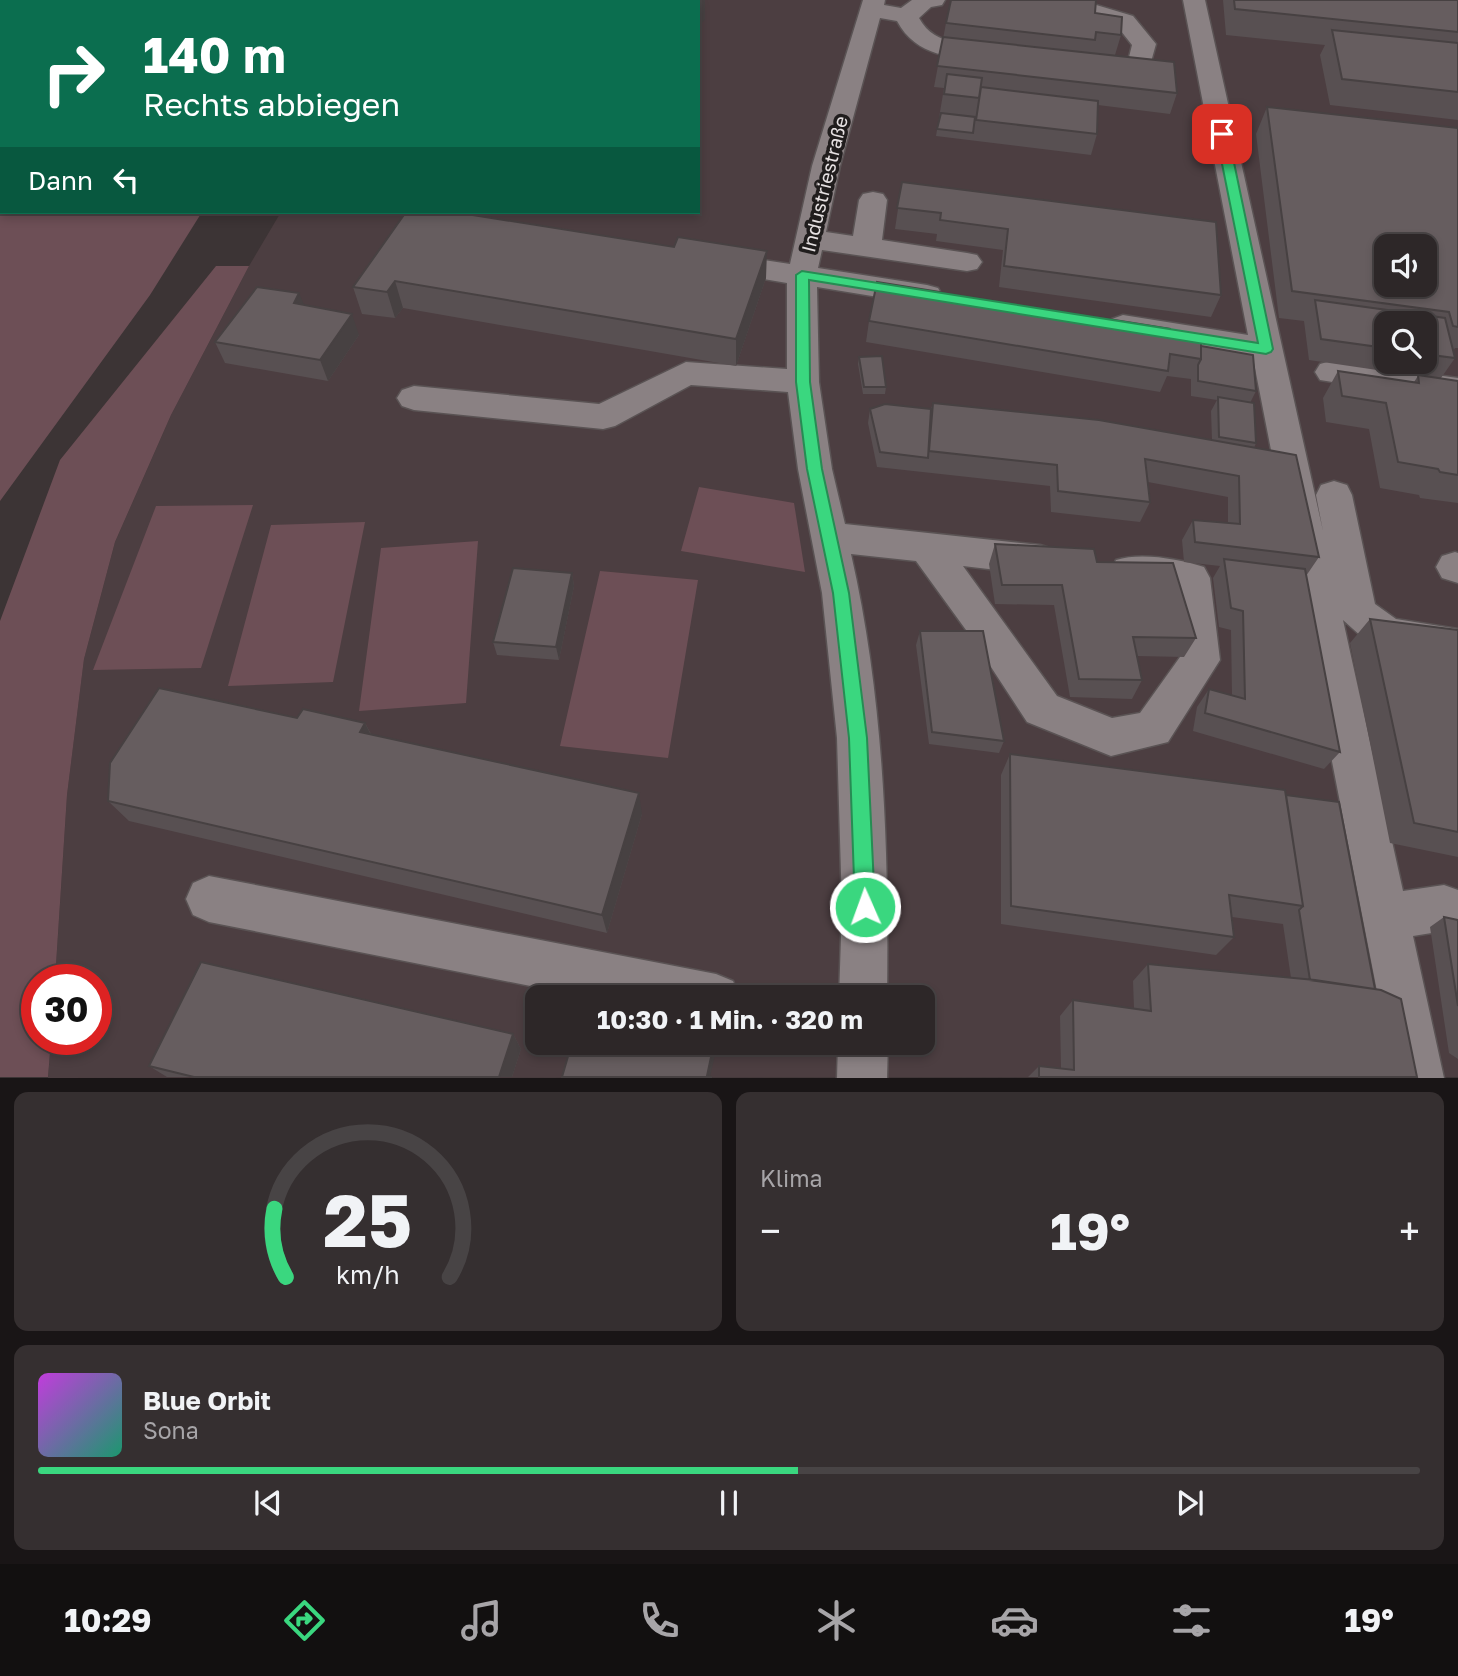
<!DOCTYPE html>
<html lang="de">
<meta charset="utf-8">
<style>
body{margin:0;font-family:"Golos Text",sans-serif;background:#352f30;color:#f1f3f6;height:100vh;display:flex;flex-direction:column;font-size:26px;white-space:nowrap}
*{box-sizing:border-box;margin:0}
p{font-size:23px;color:#a7a5a8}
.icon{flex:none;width:38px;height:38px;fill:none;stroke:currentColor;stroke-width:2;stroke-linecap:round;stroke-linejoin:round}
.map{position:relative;height:1078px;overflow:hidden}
.panel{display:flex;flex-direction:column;gap:14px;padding:14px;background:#191516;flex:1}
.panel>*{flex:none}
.top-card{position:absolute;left:0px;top:0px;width:700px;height:214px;box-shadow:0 4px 10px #0003,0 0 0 2px #484445;background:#0b6e4f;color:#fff;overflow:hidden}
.tools{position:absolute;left:1374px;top:234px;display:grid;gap:14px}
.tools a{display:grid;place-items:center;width:63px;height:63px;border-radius:14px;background:#2d2728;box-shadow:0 4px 10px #0003,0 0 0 2px #484445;font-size:35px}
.speed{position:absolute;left:21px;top:964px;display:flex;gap:14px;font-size:35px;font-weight:700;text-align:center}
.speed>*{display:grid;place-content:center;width:91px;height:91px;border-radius:50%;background:#2d2728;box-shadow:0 4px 10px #0003,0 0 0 2px #484445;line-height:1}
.speed .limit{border:10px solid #d22;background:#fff;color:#111}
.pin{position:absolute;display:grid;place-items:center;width:60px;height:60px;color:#fff;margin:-30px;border-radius:14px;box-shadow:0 4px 10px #0006}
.me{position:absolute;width:77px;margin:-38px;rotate:358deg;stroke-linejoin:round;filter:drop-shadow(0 0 5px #0008)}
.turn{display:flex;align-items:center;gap:24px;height:147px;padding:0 28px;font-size:32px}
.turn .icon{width:91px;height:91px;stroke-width:2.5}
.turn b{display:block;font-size:49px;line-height:60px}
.then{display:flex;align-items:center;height:66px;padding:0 28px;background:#0003;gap:14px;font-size:26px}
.big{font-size:52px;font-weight:700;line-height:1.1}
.panel .card{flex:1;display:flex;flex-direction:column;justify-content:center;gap:10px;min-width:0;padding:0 24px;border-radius:14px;background:#352f30}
.panel .dial{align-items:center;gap:0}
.dial svg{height:182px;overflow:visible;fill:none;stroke:#484445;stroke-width:7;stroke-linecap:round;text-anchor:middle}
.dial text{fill:#f1f3f6;stroke:none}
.song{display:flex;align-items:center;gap:21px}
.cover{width:84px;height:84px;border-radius:10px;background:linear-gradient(135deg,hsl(290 70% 55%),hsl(160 70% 35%))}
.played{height:7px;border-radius:4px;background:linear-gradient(90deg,#3ad77f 55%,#484445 55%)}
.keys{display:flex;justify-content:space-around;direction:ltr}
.heat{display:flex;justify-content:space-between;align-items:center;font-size:38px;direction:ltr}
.panel .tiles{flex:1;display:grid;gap:14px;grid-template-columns:1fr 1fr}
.card:last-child{grid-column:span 2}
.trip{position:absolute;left:525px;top:985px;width:410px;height:70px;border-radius:14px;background:#2d2728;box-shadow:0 4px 10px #0003,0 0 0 2px #484445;font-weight:700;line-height:70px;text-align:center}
.tab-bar{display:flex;height:112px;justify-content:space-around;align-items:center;background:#121010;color:#a7a5a8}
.tab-bar .icon{width:49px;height:49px}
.tab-bar .on{color:#3ad77f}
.tab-bar b{font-size:32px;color:#f1f3f6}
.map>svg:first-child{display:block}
.built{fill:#4c3e41;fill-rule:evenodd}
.green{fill:#6d4f56}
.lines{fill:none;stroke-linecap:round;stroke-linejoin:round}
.minor-casing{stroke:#5a5354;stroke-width:3}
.minor{fill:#8a8183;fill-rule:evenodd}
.wall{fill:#585052;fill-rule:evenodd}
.shaded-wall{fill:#474142}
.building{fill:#665d5f;stroke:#474142;stroke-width:2;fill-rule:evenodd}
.route{fill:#3ad77f;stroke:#268c53;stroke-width:2}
.labels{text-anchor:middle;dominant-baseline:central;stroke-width:7;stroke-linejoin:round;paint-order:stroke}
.street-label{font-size:19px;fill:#e6e1e2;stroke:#201d1d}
</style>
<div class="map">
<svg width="1458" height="1078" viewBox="0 0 1458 1078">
<rect width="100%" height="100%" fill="#3c3435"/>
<!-- built -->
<path class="built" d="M523,0H1458V1077L48,1078L51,1040H96V980H55L67,795L84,659L115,542L171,415L249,266L281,212H698V2H521ZM1386,247H1424V285H1386ZM1386,324H1424V362H1386ZM537,998H922V1043H537Z"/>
<!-- green -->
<path class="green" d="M0,0H329L336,2H2V125Z
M0,137L2,212H202L150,295L0,501Z
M216,266H249L171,415L115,542L84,659L67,795L55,980H37V1040H51L48,1077H0V621L60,460Z
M699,487L794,503L805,572L681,551Z
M253,505L201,668L93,670L156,506Z
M365,522L333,682L228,686L271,525Z
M478,541L466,703L359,711L381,548Z
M600,571L698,580L668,758L560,746Z"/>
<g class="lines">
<defs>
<path id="minor" d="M421,0H452L453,2H422Z
M863,0H885L884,5L901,8L912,0H945L942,5L931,7L919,18C936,49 969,41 999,49L1002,54L999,59L990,61C954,58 916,57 897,21L880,18L840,166L826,232L853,236L859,200L863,194L873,192L883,194L887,200L882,240L967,253L977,255L982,262L977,269L967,271L822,250L818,268L927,285L938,288L942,295L938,302L927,305L817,287L819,382L832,469L845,524L1040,545L1053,549L1059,560L1053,571L1040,575L963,566L1057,696L1112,718L1140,713L1180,657L1173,591L1129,586L1116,582L1110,571L1116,560C1141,552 1179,559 1204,567L1210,578L1220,660L1168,742L1111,756L1027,722L974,641L916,561L851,554C884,698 889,850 887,998H839L842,907L837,738L822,593L798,469L788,392L691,385L615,426L603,429L414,410L402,406L397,398L402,390L414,386L599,404L686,362L787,369V283L718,271L708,269L703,262L708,255L718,253L790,264L812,166Z
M1002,0L1083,1L1133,16L1156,44L1149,69C1131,74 1106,77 1088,72L1085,67L1088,62L1129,57L1132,45L1117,26L1073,13L1013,7L1005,5Z
M1183,0H1205L1323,531L1316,495L1321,485L1334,481L1347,485L1352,495L1375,604L1396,619L1458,629V663L1372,646L1343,620L1403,891L1444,885L1458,890V936L1444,931L1413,936L1444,1078H1394L1253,358L1123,337L1112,333L1107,326L1112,319L1123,315L1248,335Z
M1331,361L1458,378V402L1320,380L1315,372L1320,364Z
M1455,552L1458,553V583L1442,578L1436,567L1442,556Z
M209,876L716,974L733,981L740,998H591L209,922L193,915L186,899L193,883Z
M838,1043H888L887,1078H837Z"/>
</defs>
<!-- minor casing -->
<use href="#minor" class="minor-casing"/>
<!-- minor -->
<use href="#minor" class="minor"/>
</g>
<!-- wall -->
<path class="wall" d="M1223,0H1458V120L1330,105L1320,55L1325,45L1226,35Z
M1095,13L1121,35L1115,55L1177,93L1170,114L1098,105L1097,134L1091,155L936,136L944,88L934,87L946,23Z
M1267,107L1458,128V348H1455L1453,351L1455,358L1441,378L1458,381V503L1420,498L1419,495L1380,488L1369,429L1326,422L1323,398L1338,371L1414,382L1418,376L1309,360L1304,321L1279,318L1256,134ZM1386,324H1424V362H1386Z
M902,182L1221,295L1211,317L999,287L1003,250L936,241L937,234L895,229Z
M406,212L766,278L736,366L403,308L395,318L362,314L353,287Z
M304,305L359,335L328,381L225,363L215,342Z
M869,321L1171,334L1201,346L1256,391L1250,403L1256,443L1254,448L1319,557L1306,576L1340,752L1324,769L1193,731L1197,707L1209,689L1232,695L1231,630L1219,627L1213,578L1220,566L1184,562L1182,540L1193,520L1228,523V497L1148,482L1150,502L1140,522L1051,512L1050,486L877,467L868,423L870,409H931L933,403L1212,440L1211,411L1217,400L1191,396V379L1167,376L1160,392L866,342Z
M859,357L886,387L885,394H863L858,364Z
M995,544L1097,562L1196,638L1184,657L1137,656L1142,680L1132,699L1070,697L1054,605L995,604L989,564Z
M572,573L574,586L559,660L497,655L493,642Z
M1370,619L1458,630V857L1390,843L1350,643Z
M920,631L1004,741L999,753L929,744L916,645Z
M297,718L365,723L371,734L642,814L607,933L129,821L108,801Z
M1010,754L1286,795L1375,989L1417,1077H1028L1039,1066L1061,1068L1060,1016L1073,1000L1134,1008L1133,981L1148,964L1291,978L1283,924L1232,917L1234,937L1216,955L1001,924V775Z
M1444,917L1458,920V1059L1449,1053L1430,927Z
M513,1034L521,1049L512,1077H167L149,1066Z"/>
<!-- shaded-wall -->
<path class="shaded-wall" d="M499,0H517L515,2H497Z
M700,0H705V19L698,28V2Z
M767,251L766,278L736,366V339Z
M395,281L403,308L395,318L387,292Z
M299,293L308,314L294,303Z
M352,314L359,335L328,381L320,360Z
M572,573L574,586L559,660L556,647Z
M365,723L376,745L360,732Z
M639,793L642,814L607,933L602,915Z
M513,1034L521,1049L512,1077H499Z
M714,1043L715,1055L710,1077L707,1076Z"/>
<!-- building -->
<path class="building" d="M442,0H499L497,2H440Z
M596,0H700L698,2H595Z
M951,0H1096L1095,13L1122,17L1121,35L1096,32L1095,40L946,23Z
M1234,0H1458V32L1235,9Z
M1332,30L1458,43V92L1342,79Z
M943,37L1174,62L1177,93L937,66Z
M947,74L982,78L979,98L944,94Z
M981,87L1098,101L1097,134L976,120Z
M1267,107L1458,128V327L1453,326L1449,312L1292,291ZM1386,247H1424V285H1386Z
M941,113L975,117L973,133L937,129Z
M902,182L1216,222L1221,295L1004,266L1008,229L940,220L941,213L897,208Z
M406,212H454L674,247L678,237L767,251L736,339L395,281L387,292L353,287Z
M877,282L1170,329L1171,334L1201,339V359L1170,354L1168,371L869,321Z
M257,287L299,293L294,303L352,314L320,360L215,342Z
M1315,300L1445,318L1455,358L1424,354V324H1386V348L1321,339Z
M1201,346L1253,355L1256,391L1198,381V365L1201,359Z
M882,356L886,387H864L859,357Z
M1338,371L1419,383L1418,375L1458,381V475L1440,472L1438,469L1398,462L1386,403L1342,396Z
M1218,397L1254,403L1256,443L1219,437Z
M933,403L1099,420L1296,455L1319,557L1195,542L1193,520L1240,524L1239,476L1145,459L1150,502L1058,491L1057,465L929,451Z
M885,404L931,409L928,458L880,452L870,409Z
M995,544L1094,549L1097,562L1173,563L1196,638L1133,637L1142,680L1079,679L1062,585H1002Z
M1224,559L1305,569L1340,752L1205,713L1209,689L1245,699L1243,611L1231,608Z
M513,568L572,573L556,647L493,642Z
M1370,619L1458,630V832L1414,823Z
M920,631H983L1004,741L932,732Z
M159,688L297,718L303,709L365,723L360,732L639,793L602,915L108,801L110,763Z
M1010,754L1285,790L1303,906L1229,895L1234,937L1011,906Z
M1286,795L1339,802L1375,989L1310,980L1299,910L1303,906Z
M1444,917L1458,920V1006Z
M201,962L513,1034L499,1077H194L149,1066Z
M1148,964L1315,980L1381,990L1401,999L1417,1077H1039V1066L1074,1070L1073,1000L1151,1011Z
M595,1043H714L707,1076L712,1077H562L571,1046L592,1052Z"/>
<!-- route -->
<path class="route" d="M1222,131L1228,134L1273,349L1271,352L1266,354L809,280L810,382L822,469L849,593L867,738L875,907L872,914L865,917L858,914L855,907L849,738L833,593L807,469L796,382V275L802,271L1258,343L1216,134Z"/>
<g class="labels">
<!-- street labels -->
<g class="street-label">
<text transform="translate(824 184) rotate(-76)">Industriestraße</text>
</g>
</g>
</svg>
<div class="tools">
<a><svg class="icon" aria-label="sound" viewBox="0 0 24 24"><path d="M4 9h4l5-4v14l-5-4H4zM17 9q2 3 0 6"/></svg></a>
<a><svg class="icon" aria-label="search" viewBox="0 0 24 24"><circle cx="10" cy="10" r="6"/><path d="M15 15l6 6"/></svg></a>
</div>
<div class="speed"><div class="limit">30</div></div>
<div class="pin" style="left:1222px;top:134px;background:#d93025"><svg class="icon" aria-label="arrive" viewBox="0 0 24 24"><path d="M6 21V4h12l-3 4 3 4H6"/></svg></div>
<svg class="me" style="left:865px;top:907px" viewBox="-20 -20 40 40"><circle r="17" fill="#3ad77f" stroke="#fff" stroke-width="3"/><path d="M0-11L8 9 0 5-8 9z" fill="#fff"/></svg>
<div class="trip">10:30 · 1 Min. · 320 m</div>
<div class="top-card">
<div class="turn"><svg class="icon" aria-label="right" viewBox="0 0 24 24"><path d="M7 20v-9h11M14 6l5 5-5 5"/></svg><div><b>140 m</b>Rechts abbiegen</div></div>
<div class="then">Dann<svg class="icon" aria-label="left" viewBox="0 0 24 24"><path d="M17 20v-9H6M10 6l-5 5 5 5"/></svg></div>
</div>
</div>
<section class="panel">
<div class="tiles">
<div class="card dial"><svg viewBox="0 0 100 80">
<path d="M14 69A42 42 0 1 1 86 69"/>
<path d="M14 69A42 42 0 0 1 9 39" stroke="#3ad77f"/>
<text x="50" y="56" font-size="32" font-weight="700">25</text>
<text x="50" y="72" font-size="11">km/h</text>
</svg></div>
<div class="card"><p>Klima</p>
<div class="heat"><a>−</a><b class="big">19°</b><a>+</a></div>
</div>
<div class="card">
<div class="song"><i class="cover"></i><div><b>Blue Orbit</b><p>Sona</p></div></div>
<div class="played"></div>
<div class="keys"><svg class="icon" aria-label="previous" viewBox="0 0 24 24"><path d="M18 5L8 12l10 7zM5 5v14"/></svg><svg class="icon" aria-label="pause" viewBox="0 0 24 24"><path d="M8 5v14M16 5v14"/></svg><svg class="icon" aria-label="next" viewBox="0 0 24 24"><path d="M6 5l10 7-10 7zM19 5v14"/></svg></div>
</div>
</div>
</section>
<nav class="tab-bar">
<b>10:29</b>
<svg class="icon on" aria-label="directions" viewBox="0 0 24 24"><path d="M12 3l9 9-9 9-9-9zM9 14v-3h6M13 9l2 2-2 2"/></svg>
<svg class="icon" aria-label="music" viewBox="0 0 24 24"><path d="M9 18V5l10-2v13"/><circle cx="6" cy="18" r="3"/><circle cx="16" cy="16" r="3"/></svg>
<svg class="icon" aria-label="phone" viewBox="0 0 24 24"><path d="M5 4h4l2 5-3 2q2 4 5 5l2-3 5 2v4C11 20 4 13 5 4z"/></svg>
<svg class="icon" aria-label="climate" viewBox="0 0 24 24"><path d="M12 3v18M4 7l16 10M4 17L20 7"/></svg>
<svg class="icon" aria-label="car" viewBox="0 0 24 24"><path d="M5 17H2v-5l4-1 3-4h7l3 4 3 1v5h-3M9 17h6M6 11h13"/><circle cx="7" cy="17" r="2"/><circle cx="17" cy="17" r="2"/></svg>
<svg class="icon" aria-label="filters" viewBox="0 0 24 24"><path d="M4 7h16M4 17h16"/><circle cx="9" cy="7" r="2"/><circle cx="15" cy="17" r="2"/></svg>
<b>19°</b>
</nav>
